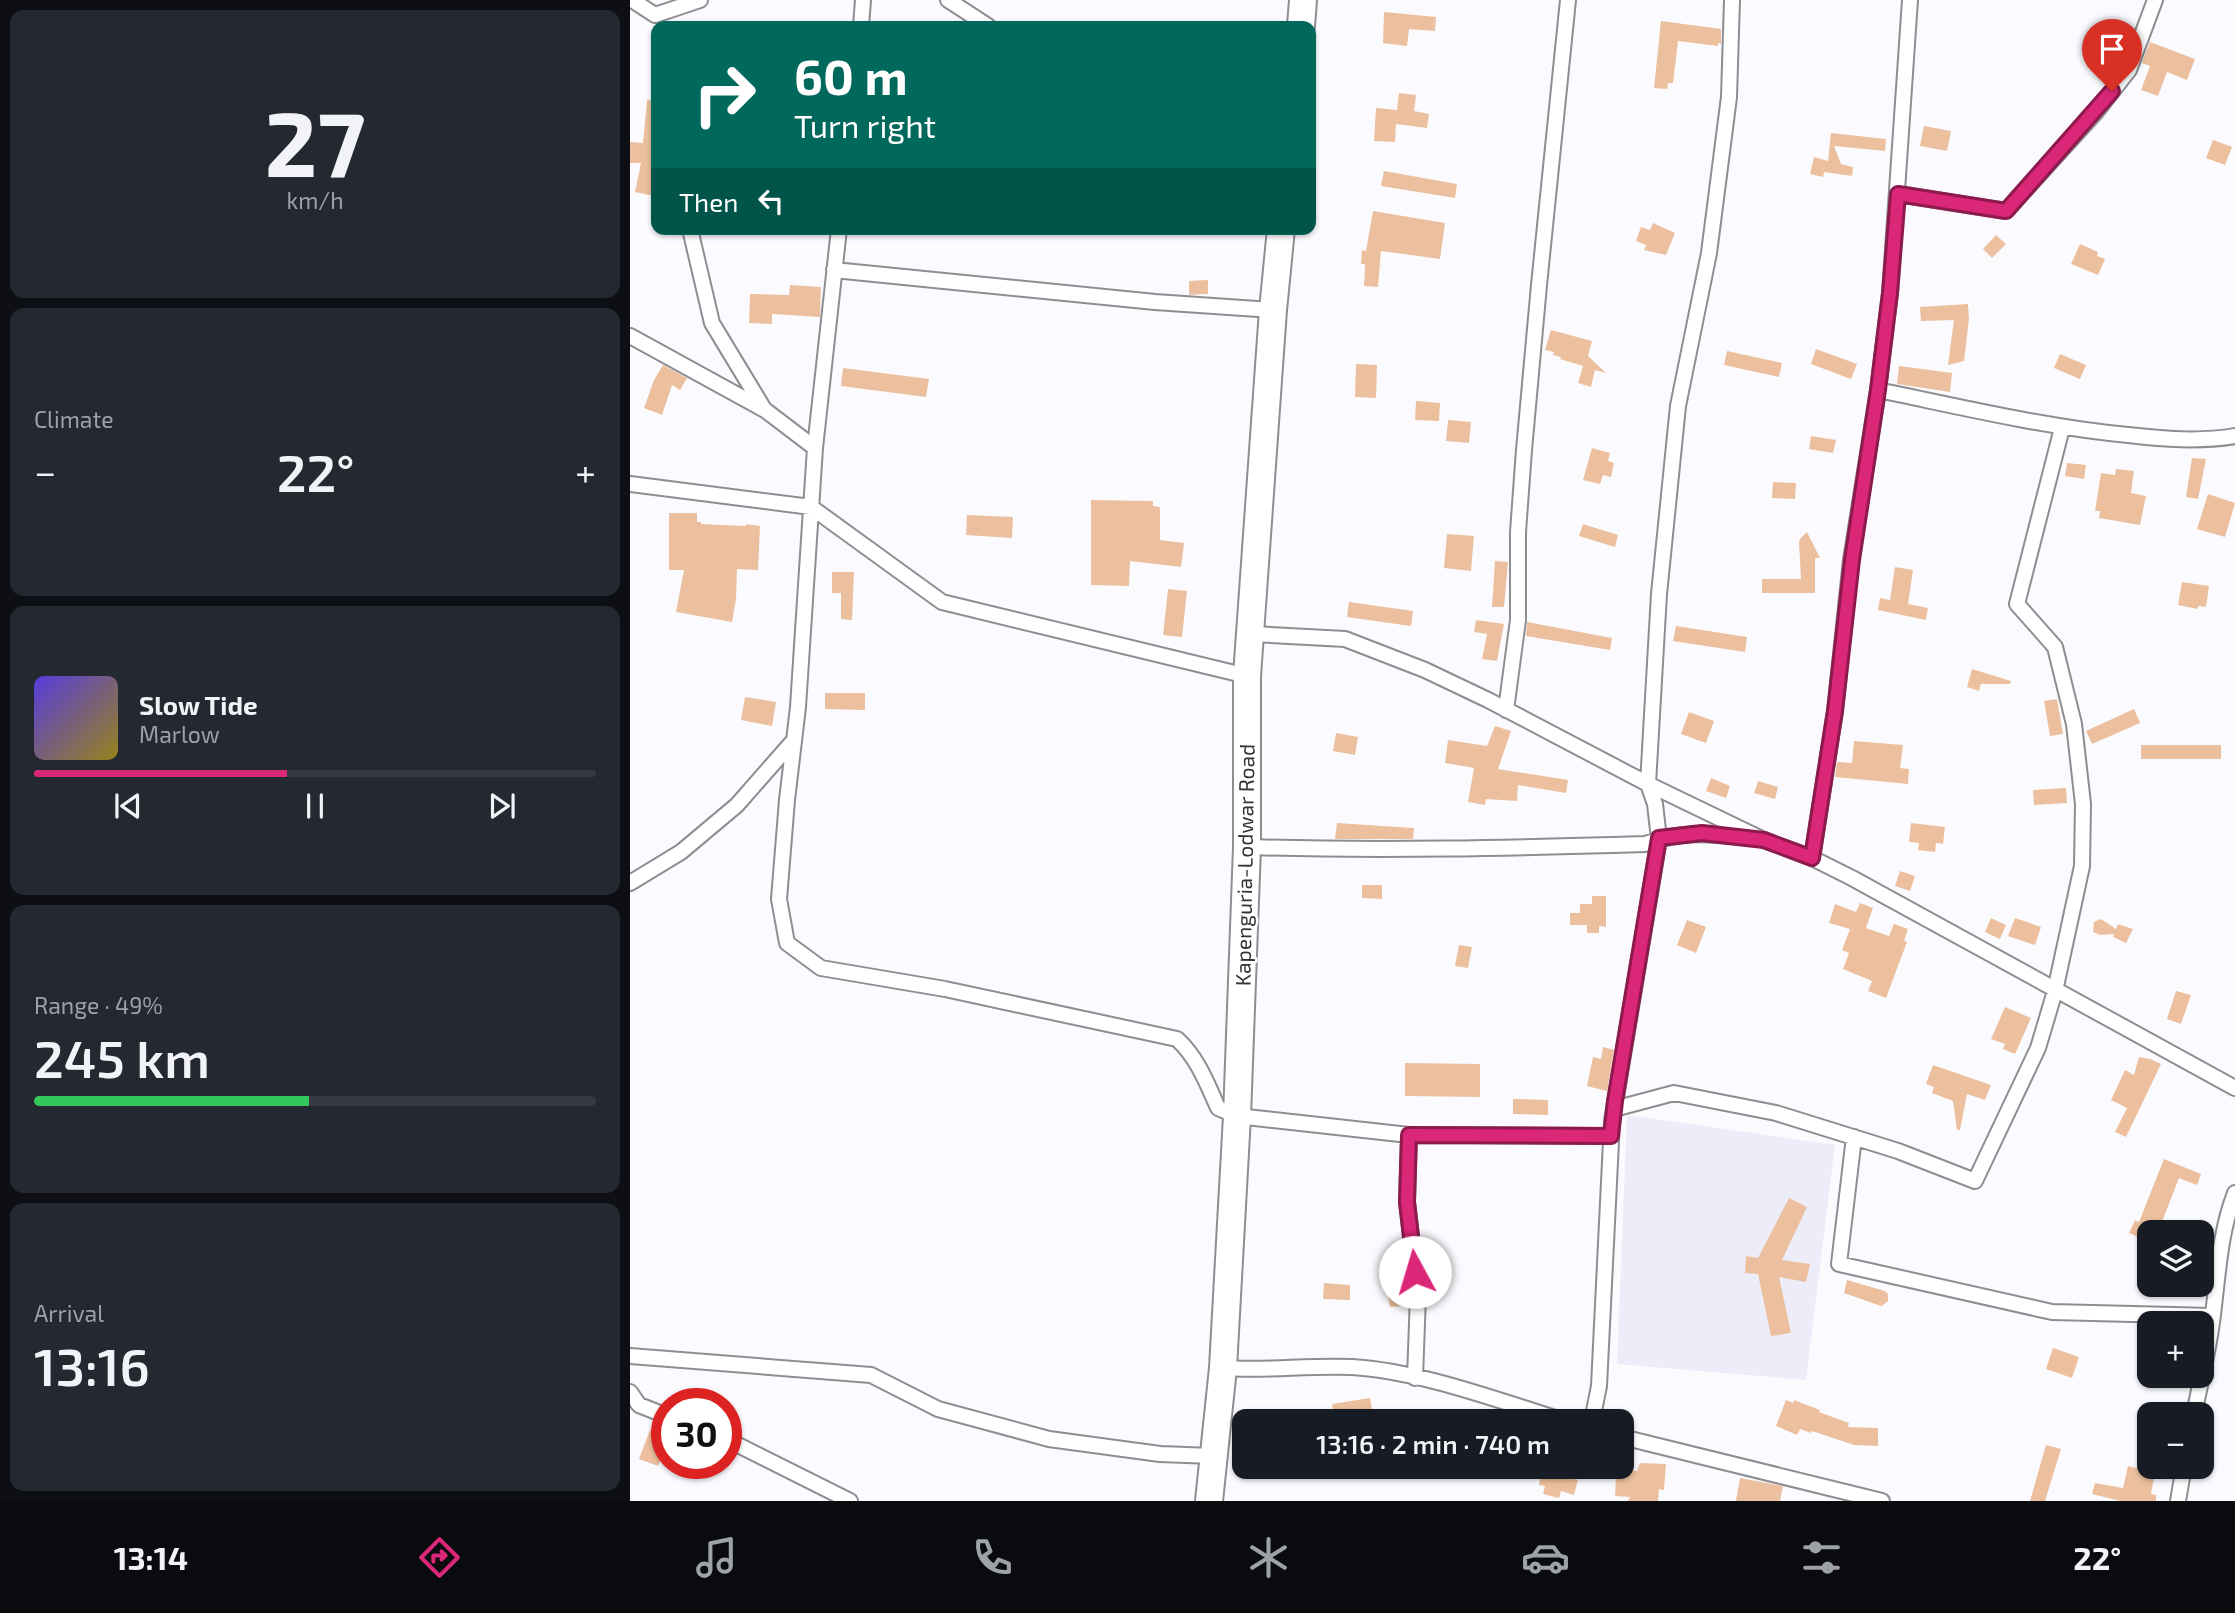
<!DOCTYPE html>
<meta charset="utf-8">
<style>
body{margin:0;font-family:"Exo 2",sans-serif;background:#242831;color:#f1f3f6;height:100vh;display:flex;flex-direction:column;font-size:26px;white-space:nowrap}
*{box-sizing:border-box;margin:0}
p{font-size:23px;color:#9ea1a6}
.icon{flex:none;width:38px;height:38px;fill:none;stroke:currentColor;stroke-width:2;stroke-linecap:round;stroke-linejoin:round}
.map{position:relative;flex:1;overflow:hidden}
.panel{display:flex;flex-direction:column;gap:10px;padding:10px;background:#0d0f14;width:630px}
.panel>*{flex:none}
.banner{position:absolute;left:21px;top:21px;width:665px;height:214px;border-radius:14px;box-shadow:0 2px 5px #0004;background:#00695c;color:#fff;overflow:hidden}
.fabs{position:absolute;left:1507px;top:1220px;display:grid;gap:14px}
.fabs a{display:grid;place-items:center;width:77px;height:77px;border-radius:14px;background:#171b24;box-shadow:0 2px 5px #0004;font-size:35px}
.speed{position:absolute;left:21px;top:1388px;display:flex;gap:14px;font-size:35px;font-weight:700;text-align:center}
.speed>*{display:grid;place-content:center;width:91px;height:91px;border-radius:50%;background:#171b24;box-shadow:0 2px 5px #0004;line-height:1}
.speed .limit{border:10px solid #d22;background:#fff;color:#111}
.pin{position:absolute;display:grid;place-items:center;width:60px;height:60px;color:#fff;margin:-72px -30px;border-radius:50% 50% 50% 0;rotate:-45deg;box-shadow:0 0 7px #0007}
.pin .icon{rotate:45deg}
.me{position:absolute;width:77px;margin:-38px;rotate:354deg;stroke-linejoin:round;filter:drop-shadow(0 0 5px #0008)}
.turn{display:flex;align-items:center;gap:24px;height:147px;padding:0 28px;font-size:32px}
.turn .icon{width:91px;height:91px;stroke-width:2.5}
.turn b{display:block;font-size:49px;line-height:60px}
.then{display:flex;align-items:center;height:66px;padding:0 28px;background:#0003;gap:14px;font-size:26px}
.big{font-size:52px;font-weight:600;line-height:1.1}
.panel .widget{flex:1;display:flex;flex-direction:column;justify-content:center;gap:10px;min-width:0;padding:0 24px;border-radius:14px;background:#242831}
.panel .dial{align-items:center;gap:0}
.dial b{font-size:91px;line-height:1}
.song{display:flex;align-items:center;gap:21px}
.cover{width:84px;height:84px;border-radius:10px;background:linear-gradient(135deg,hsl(250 70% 55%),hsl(50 70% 35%))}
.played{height:7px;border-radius:4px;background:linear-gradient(90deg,#db2777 45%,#363941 45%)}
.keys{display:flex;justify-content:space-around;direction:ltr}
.heat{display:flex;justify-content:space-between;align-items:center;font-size:38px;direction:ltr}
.charge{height:10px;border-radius:5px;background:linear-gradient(90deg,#34c759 49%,#363941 0)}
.trip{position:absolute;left:602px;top:1409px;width:402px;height:70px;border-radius:14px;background:#171b24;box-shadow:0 2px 5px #0004;font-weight:600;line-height:70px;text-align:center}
.tabs{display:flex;height:112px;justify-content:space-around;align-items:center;background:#090b0e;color:#9ea1a6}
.tabs .icon{width:49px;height:49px}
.tabs .on{color:#db2777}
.tabs b{font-size:32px;color:#f1f3f6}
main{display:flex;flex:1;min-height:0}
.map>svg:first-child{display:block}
.built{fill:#ecedf8}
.building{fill:#ecc09e}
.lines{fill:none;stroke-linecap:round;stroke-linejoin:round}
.street-casing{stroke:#8d8e91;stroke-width:18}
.highway-casing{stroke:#8d8e91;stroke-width:30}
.street{stroke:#fff;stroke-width:14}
.highway{stroke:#fff;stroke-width:26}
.route-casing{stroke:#8e194d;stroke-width:18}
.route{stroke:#db2777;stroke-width:12}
.labels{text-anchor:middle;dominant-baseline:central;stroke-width:5;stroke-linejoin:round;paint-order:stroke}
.street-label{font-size:21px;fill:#343435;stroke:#fff}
</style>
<main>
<section class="panel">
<div class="widget dial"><b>27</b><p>km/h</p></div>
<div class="widget"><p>Climate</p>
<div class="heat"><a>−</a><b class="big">22°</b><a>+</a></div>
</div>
<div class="widget">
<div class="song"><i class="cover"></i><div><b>Slow Tide</b><p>Marlow</p></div></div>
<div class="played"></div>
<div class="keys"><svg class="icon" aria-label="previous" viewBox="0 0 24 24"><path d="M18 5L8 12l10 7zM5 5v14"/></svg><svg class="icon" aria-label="pause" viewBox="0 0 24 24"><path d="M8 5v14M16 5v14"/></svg><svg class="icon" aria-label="next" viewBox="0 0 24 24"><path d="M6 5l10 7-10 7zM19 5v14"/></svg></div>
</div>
<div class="widget"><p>Range · 49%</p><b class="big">245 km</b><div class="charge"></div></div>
<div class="widget"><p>Arrival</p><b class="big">13:16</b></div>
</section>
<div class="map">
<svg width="1605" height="1501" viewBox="0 0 1605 1501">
<rect width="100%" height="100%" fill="#fbfbff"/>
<!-- built -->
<path class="built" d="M997,1115L1205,1145L1176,1380L987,1364Z"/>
<!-- building -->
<path class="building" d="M754,12L806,17L805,31L779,29L777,46L753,43Z
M1031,21L1091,29V44L1088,43V46L1048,41L1043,83H1038L1037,89L1024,88Z
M1520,42L1565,59L1557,80L1537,72L1528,96L1511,90L1520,66L1512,63Z
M769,93L786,95L784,111L799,114L797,128L766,124L765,142L744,141L746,108L767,110Z
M17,100L26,101V141L23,176L26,177V184L24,196L5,192L11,163H0V142L13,143Z
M1294,126L1321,131L1317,151L1290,146Z
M1201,133L1256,139L1255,151L1204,146L1211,164L1223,167L1222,176L1194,172L1193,177L1180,174L1184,157L1198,161Z
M1583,140L1602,147L1595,165L1576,158Z
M754,171L827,184L825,198L751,186Z
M743,211L815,223L810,259L751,251L748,287L734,286L735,264H731L732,250L736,251Z
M1023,223L1045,233L1036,255L1014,250L1016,245L1006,241L1011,227L1020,230Z
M1366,235L1376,244L1362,258L1353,249Z
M1450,244L1468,252L1467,256L1475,259L1468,275L1441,264Z
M578,280V294L559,295V281Z
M160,285L191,287L190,317L142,314V324L119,323L120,294L159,295Z
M1338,304L1339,319L1334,361L1318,365L1324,320L1291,321L1290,307Z
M921,330L962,341L958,356L976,373L965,370L961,387L948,383L953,366L930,359L931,357L923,355L924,352L915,350Z
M1186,349L1227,364L1221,379L1181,364Z
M1097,351L1152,363L1149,377L1094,365Z
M1430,354L1456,365L1450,379L1424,368Z
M726,364L747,365L746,398L725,397Z
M33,365L57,378L50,390L42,385L32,415L14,408L24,380Z
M1269,366L1322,373L1320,392L1267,384Z
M213,368L299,379L296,397L211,386Z
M786,401L810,403L809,421L785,420Z
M818,420L841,422L839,443L816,441Z
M1181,436L1206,440L1203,453L1179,449Z
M962,448L980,453L978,461L984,463L981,477L973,475L970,484L953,480Z
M1562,458L1576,459L1568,499L1556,497Z
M1437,463L1456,465L1454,479L1435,476Z
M1486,469L1504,471L1501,493L1516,496L1510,525L1469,518L1470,511H1465L1471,473L1485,475Z
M1143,482L1166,483L1165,499L1142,498Z
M1578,494L1605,503L1595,537L1567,529Z
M461,500L523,501V506L530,507V540L554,543L551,567L500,561L499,586L461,585Z
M39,513H67V522H71V524L116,526V524L130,526L128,570L107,569L106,599L102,622L46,612L54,570H39Z
M337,515L383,517L382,538L336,535Z
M953,524L988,535L985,547L949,536Z
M1177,532L1190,558H1185V593H1132V579H1171L1169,542L1170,539Z
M817,534L844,536L841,571L814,568Z
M865,561L878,562L874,607H862Z
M1265,567L1283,570L1278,604L1298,608L1296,620L1248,610L1250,598L1260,600Z
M202,572H224L222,620L211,619V593H202Z
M1552,582L1579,586L1576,607L1568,606V609L1548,605Z
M538,589L557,591L552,637L533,635Z
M719,602L783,611L781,626L717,617Z
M846,620L874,624L867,661L852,659L857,634L844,632Z
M897,622L982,638L980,650L896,636Z
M1046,626L1117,637L1115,652L1043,641Z
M1342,669L1381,681L1380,684H1351L1349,691L1337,687Z
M195,693H235V710L195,709Z
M115,697L146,702L142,726L111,720Z
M1427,699L1433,734L1420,736L1414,701Z
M1504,709L1510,723L1462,744L1456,731Z
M1059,712L1084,721L1076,743L1051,734Z
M865,726L881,731L868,769L938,780L936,793L888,785L887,801L856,799L855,805L838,802L844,768L815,763L818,740L857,746Z
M706,733L728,737L725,755L703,751Z
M1224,741L1273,745L1270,768L1279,769L1278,784L1205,777L1207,762L1222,763Z
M1511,745H1591V759H1511Z
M1081,778L1100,786L1096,798L1076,791Z
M1128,781L1148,787L1145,799L1124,793Z
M1436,788L1437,803L1404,805L1403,790Z
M707,823L784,828L783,839H705Z
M1281,823L1315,827L1313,844L1306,843L1305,852L1288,850L1289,843L1279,842Z
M1270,871L1285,876L1280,891L1265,886Z
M732,885H752V899L732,898Z
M962,896H976V927L969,926V933H957V925H940V913H950V904H962Z
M1230,903L1243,908L1236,928L1259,936L1264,924L1278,929L1274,941L1277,942L1256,998L1238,991L1242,981L1213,969L1219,953L1212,950L1220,929L1199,923L1205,904L1226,912Z
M1361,918L1376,925L1370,939L1355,932Z
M1385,918L1411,927L1405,945L1378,936Z
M1471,919L1486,929L1488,924L1503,929L1496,943L1483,937L1484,934L1470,935L1463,932L1464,922Z
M1057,920L1076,927L1066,953L1047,945Z
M829,945L842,947L838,968L825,966Z
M1546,991L1561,995L1551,1024L1537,1019Z
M1375,1007L1401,1018L1385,1054L1373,1049L1375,1044L1361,1039Z
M973,1047L984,1050L977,1091L957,1086L963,1057L971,1059Z
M1509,1057L1520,1059L1531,1064L1496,1137L1485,1132L1497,1108L1481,1100L1495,1070L1504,1075Z
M775,1063L850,1064V1097L775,1096Z
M1303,1065L1361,1085L1355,1100L1337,1094L1330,1130H1327L1323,1101L1302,1093L1304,1087L1296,1084Z
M883,1099L918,1100V1115L883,1114Z
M1534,1159L1571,1174L1567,1185L1549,1178L1528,1232H1519V1242L1499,1233L1505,1220L1509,1222Z
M1159,1198L1177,1207L1152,1260L1180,1264L1176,1282L1149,1277L1161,1333L1141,1336L1128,1274L1115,1273L1116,1256L1128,1258Z
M764,1257L772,1306L760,1307L752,1259Z
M1217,1280L1255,1291L1258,1294V1301L1252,1306L1248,1305L1214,1293Z
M694,1283L720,1285V1300L693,1299Z
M1423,1348L1449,1357L1442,1378L1416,1369Z
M740,1398L743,1415L705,1421L702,1404Z
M1156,1400L1163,1403L1164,1400L1190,1410L1189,1412L1219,1423L1218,1427L1248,1428V1446L1224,1445L1182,1431L1181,1433L1170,1429L1167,1435L1146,1426Z
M20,1430L37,1436V1443L28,1466L9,1459Z
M1416,1445L1431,1449L1415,1501H1400Z
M1010,1463L1036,1464L1034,1490L1029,1489L1028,1501H998L1000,1497L985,1496L986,1476H995V1470L1007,1471Z
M1511,1464L1526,1468L1521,1494L1526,1495V1501H1491L1462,1494L1465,1483L1493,1488L1498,1466L1510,1469Z
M912,1466H935L934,1476L948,1480L944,1495L931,1491L929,1498L913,1494L915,1486L909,1485Z
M1110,1478L1153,1486L1150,1501H1106Z"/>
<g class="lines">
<defs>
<path id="street" d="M2,0L25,15
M318,0L358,26
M25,15L70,0
M231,26L233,0
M1268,194L1376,211L1466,112L1499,70L1525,0
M60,229L82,323L134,409
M209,229L185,448L168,707L157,800L149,899L157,943L191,968L315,989L547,1039C567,1057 577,1083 588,1108L607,1116L779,1135L981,1136
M204,270L525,302L643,310
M0,336L135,410L185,448
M1248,390C1331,407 1414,427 1498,435C1533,439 1570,442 1605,436
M0,484L181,507L312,602L617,676
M622,634L715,639L795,670L858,700L1018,784L1134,840L1182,858L1222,878L1605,1088
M876,710L888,620V532L894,450L909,285L938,0
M617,847C750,851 882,848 1015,844C1054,830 1082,834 1122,838
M1182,858L1205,711L1221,560L1248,390L1260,293L1280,0
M0,883L51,852L107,805L164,740
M984,1109L1044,1093L1146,1113L1268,1151L1345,1181L1408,1048L1425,991L1452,866L1453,804L1444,724L1425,647L1387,604L1432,428
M779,1135L777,1202L788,1295L785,1378
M1224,1137L1209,1264L1422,1312L1583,1316
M0,1356L241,1375L308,1409L419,1439L530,1454L583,1456
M593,1368C636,1371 679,1365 722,1367C790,1371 869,1401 935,1421
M0,1392L9,1405L37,1416
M1564,1414C1570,1384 1578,1353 1582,1322C1588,1279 1589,1234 1605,1193
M962,1421L969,1386L982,1121L1029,839L1025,804L1018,784L1029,594L1048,406L1079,253L1099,97L1102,0
M992,1437L1252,1501
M96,1439L220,1501
M1548,1501L1554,1466"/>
<path id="highway" d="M671,26L673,0
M579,1501L593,1368L607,1116L617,847V676L643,310L651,229"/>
</defs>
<!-- street casing -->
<use href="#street" class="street-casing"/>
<!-- highway casing -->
<use href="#highway" class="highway-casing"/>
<!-- street -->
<use href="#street" class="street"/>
<!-- highway -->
<use href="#highway" class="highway"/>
</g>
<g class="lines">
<defs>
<path id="route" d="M785,1272L777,1202L779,1135L981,1136L985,1101L1029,838L1072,833L1134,840L1182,858L1205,711L1222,560L1248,390L1260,293L1268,194L1376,211L1482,91"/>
</defs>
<!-- route casing -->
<use href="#route" class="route-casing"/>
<!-- route -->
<use href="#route" class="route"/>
</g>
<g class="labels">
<!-- street labels -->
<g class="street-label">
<text transform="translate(614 865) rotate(-89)">Kapenguria-Lodwar Road</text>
</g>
</g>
</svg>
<div class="fabs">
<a><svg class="icon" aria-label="layers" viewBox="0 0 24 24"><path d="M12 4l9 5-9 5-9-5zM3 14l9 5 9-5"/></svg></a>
<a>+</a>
<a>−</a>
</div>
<div class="speed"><div class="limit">30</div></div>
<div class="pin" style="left:1482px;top:91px;background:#d93025"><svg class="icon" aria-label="arrive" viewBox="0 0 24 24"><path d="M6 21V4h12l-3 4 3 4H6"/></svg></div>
<svg class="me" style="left:785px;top:1272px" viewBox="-20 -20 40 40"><circle r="19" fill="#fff"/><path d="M0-13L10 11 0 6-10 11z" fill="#db2777"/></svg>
<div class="trip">13:16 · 2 min · 740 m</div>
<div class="banner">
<div class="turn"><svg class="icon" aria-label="right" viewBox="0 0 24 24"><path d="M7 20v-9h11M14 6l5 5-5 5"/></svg><div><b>60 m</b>Turn right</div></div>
<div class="then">Then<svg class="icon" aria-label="left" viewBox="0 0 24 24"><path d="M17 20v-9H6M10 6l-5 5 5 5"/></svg></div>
</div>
</div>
</main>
<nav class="tabs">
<b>13:14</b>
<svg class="icon on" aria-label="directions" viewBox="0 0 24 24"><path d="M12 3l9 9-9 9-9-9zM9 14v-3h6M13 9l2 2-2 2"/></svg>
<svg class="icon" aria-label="music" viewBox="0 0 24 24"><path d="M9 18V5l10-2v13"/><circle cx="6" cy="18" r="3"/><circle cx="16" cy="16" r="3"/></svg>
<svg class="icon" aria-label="phone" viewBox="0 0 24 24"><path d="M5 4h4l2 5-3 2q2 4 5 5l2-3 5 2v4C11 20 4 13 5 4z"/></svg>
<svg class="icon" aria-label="climate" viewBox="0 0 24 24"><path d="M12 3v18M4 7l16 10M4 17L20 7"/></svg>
<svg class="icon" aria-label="car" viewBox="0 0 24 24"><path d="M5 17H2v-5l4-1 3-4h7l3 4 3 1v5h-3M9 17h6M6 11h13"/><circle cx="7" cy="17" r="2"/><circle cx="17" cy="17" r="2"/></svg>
<svg class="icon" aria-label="filters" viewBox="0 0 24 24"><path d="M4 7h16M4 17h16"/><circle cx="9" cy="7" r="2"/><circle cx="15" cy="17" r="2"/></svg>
<b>22°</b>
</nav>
